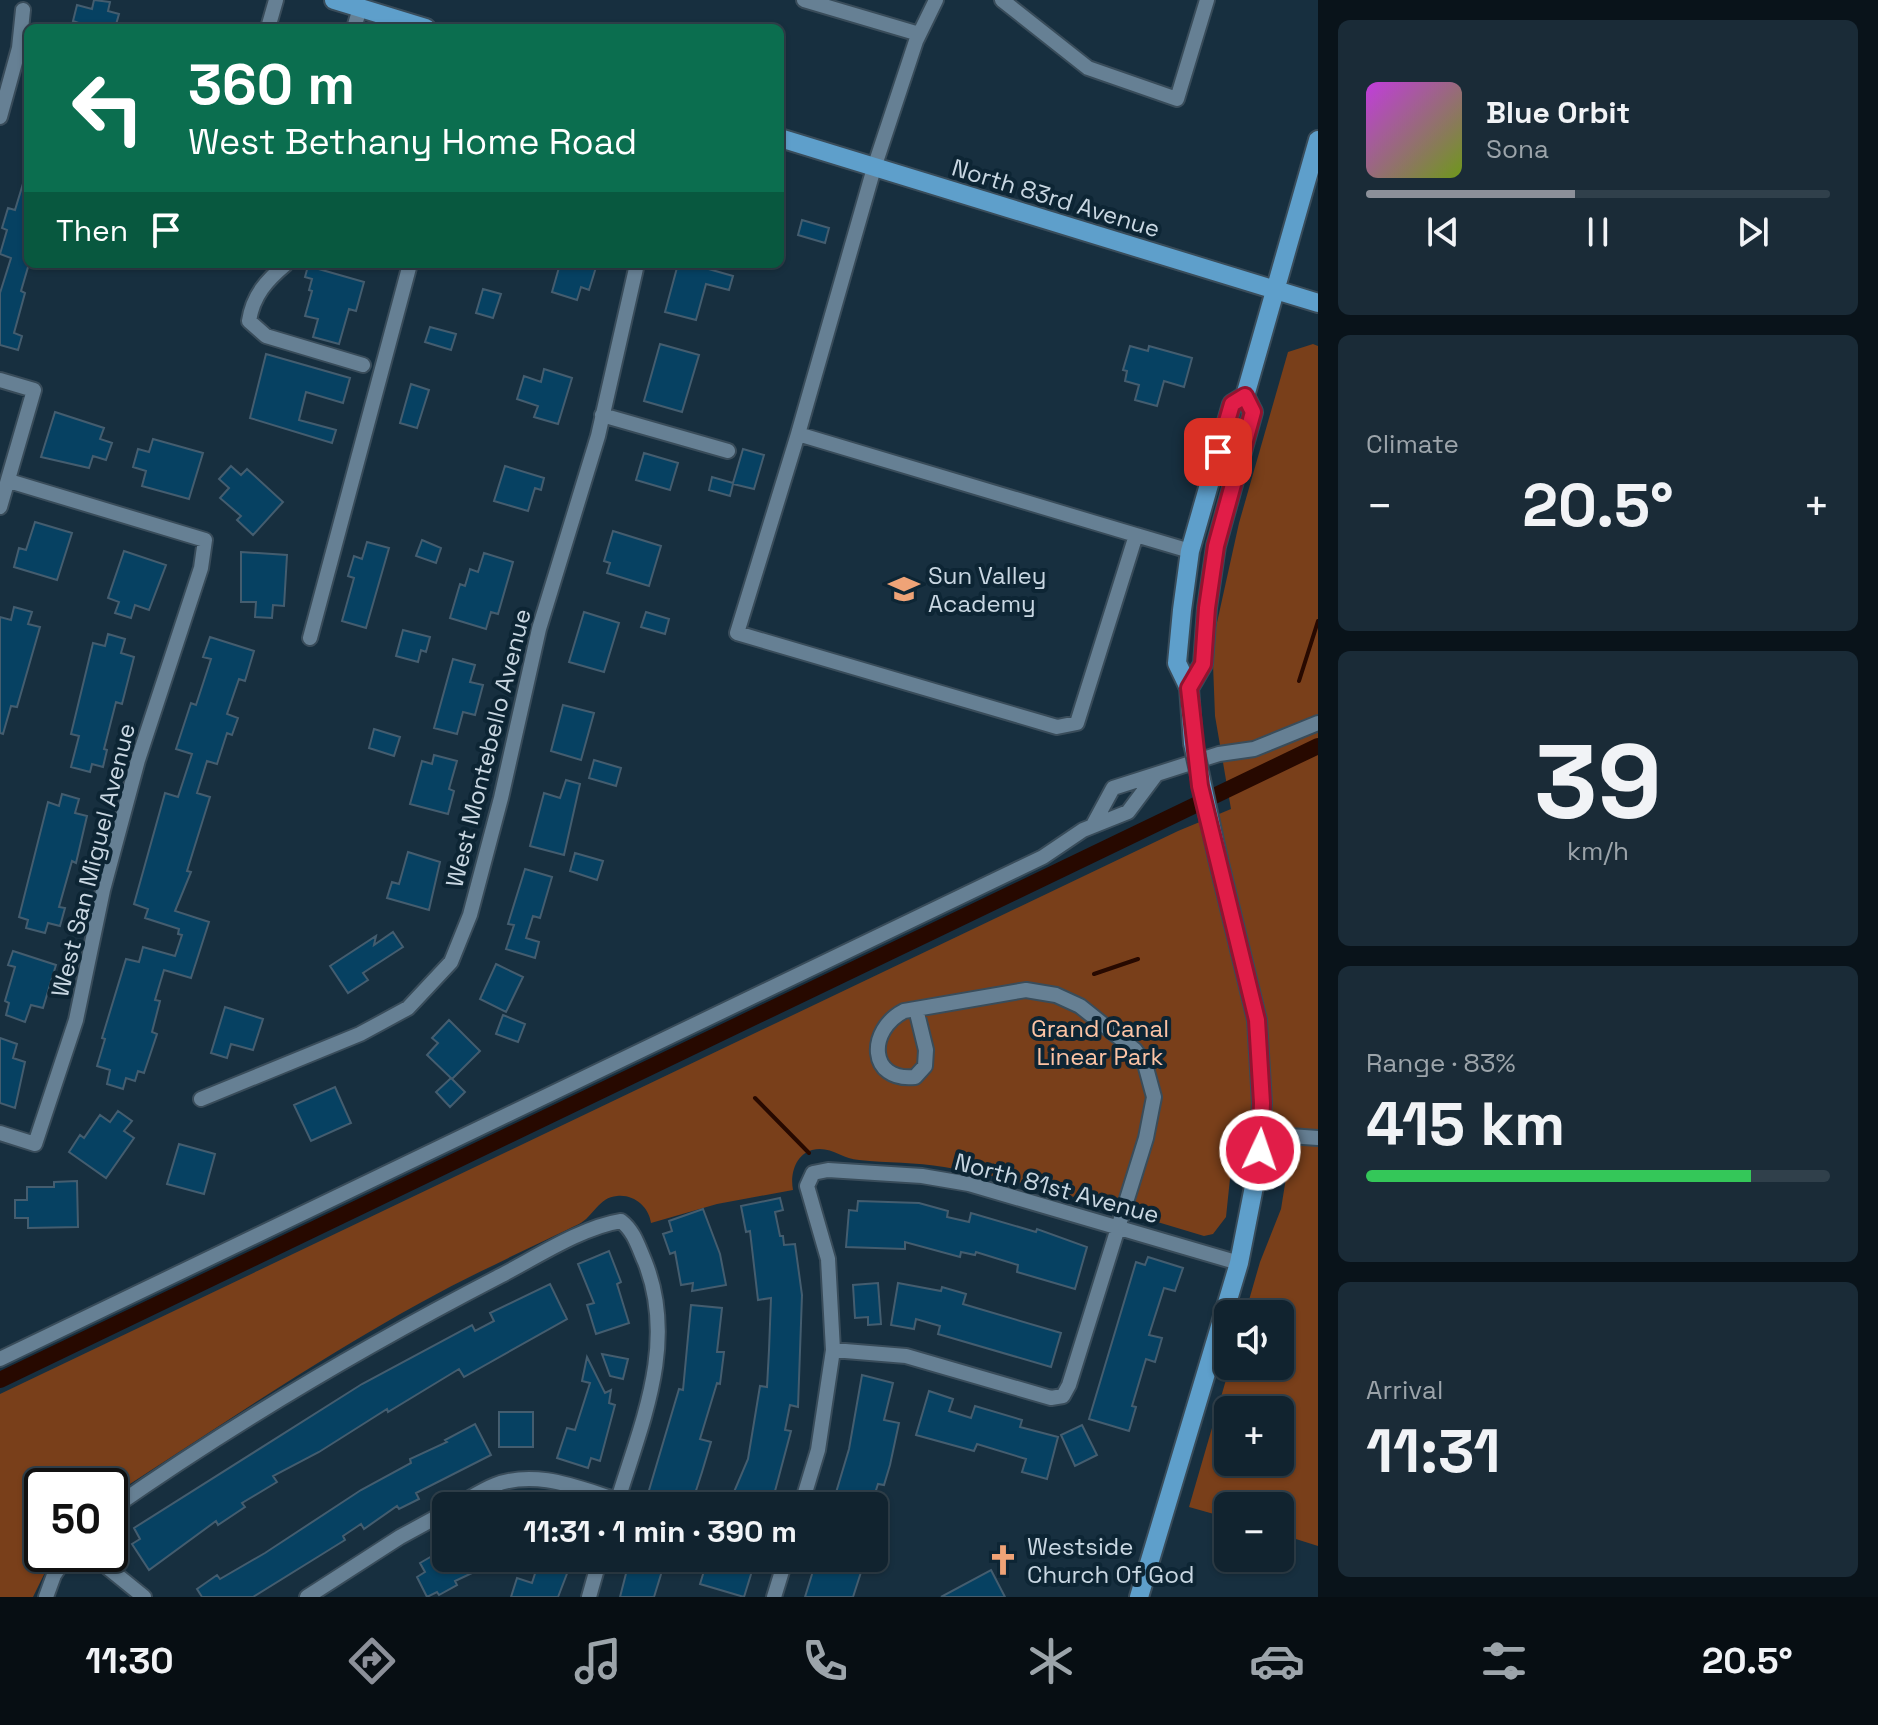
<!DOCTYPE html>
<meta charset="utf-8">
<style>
body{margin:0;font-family:"Space Grotesk",sans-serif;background:#1a2b37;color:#f1f3f6;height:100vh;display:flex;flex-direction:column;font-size:30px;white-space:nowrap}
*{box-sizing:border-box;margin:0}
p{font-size:26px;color:#9ca4aa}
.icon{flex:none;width:44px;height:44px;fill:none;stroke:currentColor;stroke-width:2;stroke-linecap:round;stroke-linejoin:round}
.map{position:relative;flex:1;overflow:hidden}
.drawer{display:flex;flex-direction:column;gap:20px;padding:20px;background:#09131a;width:560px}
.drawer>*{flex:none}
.banner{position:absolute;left:24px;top:24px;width:760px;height:244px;border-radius:12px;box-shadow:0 2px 6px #0004,0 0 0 2px #30404b;background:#0b6e4f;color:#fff;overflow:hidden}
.fabs{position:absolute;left:1214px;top:1300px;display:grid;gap:16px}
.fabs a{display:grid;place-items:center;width:80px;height:80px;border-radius:12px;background:#11232f;box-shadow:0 2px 6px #0004,0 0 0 2px #30404b;font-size:40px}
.speed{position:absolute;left:24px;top:1468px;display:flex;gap:16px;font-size:40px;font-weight:700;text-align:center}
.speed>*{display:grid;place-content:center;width:104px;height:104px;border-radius:50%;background:#11232f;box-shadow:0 2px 6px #0004,0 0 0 2px #30404b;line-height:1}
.speed .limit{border:4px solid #111;border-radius:12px;background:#fff;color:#111}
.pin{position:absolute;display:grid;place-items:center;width:68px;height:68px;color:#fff;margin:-34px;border-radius:16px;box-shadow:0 4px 12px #0006}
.me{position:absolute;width:88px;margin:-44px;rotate:3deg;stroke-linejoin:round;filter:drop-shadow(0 0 6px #0008)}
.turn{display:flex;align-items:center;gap:28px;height:168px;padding:0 32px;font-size:36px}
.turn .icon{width:104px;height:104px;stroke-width:2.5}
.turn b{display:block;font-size:56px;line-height:68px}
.then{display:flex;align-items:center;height:76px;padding:0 32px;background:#0003;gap:16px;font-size:30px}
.big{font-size:60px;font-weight:600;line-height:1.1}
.drawer .card{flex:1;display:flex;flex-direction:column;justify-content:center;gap:12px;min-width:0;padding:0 28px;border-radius:12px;background:#1a2b37}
.drawer .dial{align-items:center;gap:0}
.dial b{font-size:104px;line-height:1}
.song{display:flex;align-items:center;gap:24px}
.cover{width:96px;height:96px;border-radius:12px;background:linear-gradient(135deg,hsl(290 70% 55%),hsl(80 70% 35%))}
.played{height:8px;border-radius:4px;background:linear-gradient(90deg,#8c9099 45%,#30404b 45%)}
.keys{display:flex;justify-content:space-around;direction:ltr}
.heat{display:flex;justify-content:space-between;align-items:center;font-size:44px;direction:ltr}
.charge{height:12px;border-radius:6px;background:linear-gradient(90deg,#34c759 83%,#30404b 0)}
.trip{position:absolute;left:432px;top:1492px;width:456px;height:80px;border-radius:12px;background:#11232f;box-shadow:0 2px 6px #0004,0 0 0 2px #30404b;font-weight:600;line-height:80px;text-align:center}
.menu{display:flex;height:128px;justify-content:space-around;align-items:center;background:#070e13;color:#9ca4aa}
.menu .icon{width:56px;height:56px}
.menu .on{color:#8c9099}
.menu b{font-size:36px;color:#f1f3f6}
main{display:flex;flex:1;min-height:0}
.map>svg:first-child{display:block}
.green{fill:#793f1a;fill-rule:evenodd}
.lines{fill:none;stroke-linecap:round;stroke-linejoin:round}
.stream{stroke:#270900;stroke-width:4}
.canal{stroke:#270900;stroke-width:16}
.building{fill:#064162;stroke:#445d6f;stroke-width:2}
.minor-casing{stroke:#394c5a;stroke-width:18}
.major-casing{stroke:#394c5a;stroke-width:22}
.minor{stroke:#668094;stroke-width:14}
.major{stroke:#5e9fcb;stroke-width:18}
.major-bridge-casing{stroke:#394c5a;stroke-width:22;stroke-linecap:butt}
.major-bridge{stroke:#5e9fcb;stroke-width:18}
.route-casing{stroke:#92132f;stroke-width:20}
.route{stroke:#e11d48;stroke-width:14}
.labels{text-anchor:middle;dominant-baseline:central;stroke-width:8;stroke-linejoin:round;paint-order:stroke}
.street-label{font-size:24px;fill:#c9d7e2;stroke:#0d2534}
.poi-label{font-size:24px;fill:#c9d7e2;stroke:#0d2534;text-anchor:start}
.park-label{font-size:24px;fill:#fdc4a5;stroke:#0d2534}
</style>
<main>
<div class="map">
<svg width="1318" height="1597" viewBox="0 0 1318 1597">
<rect width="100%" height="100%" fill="#172f3f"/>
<!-- green -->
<path class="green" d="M1313,344L1318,346V1546L1280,1534V1506H1228V1518L1189,1507L1230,1366H1280V1314H1245L1260,1262L1281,1209L1289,1159L1285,1121H1236L1226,1217L1213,1234L1204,1236C1119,1211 1033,1181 944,1167C916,1162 887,1163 859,1160C842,1159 830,1145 812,1150C795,1155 790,1175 793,1190L717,1204L651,1223C649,1207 634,1194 617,1196C599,1197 593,1217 579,1224C526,1250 472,1274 420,1303C313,1362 212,1431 110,1497V1486H42V1554H54L33,1597H0V1394L1178,831L1231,809L1215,716L1213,664L1216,627L1239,523L1288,352ZM1228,1410H1280V1462H1228Z"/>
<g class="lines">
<!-- stream -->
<path class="stream" d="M1299,681L1318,621
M1094,974L1138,959
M755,1098L809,1153"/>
<!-- canal -->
<path class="canal" d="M0,1380L1318,746"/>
</g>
<!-- building -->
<path class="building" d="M94,0L110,2L108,11L119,14L115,28H77L79,23L73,21L77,5L92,9Z
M25,177H28V267L21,291L25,293L14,333L22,336L18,350L0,345V293L11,258L0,254L7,230L2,228L8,208L15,210Z
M802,220L829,228L825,243L798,235Z
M560,264H597L589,290L581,287L577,300L552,292Z
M678,264H691L733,276L729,290L706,284L696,320L665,312Z
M308,266L364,282L356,311L349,309L339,344L313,337L318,319L305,316L312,291L309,290L312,279L305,277Z
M483,289L501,294L493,318L476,313Z
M430,327L456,334L451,350L425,342Z
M660,344L699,355L682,412L644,401Z
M1130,346L1148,351L1149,346L1192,358L1184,387L1164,381L1157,406L1135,400L1139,385L1125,381L1127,371L1123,370Z
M266,354L350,378L343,403L306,392L299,420L336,430L332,443L250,418Z
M544,369L572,378L558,424L534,417L538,406L517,399L524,376L541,382Z
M411,384L429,390L417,428L400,423Z
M55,412L104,428L100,439L112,443L106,460L93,456L89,468L41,457Z
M153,439L203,453L189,499L142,486L146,471L133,467L138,449L149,452Z
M743,449L764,455L754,489L733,484L730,496L709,490L712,477L733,483Z
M644,453L678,463L670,490L636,480Z
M231,466L241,475L247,469L283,502L253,535L237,520L241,516L220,498L229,488L219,479Z
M505,466L544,478L541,490L535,488L528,511L494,501Z
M35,522L72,533L57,580L14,567L19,548L26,550Z
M613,531L661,546L649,586L607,573L610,563L604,561Z
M422,540L441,548L436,563L416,556Z
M367,542L389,548L366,628L342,621L354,578L348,576L354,556L362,559Z
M124,551L166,565L149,610L135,605L131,618L115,613L119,602L108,598Z
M241,552L287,555L284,606L273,605L272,618L255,617L256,602H241Z
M484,553L513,562L498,614L491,612L486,629L450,618L460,584L465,586L470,569L478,572Z
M14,607L32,612L28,624L40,627L17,707L11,706L3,734L0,733V617L11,620Z
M584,612L619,623L604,672L569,662Z
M646,612L669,619L665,634L641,627Z
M403,630L430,637L426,652L421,650L418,662L396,656Z
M108,634L125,639L121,653L134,657L122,704L116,702L104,749L107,750L103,767L92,764L90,772L71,767L79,736L71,734L93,643L105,646Z
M210,637L254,651L245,681L239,679L227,714L238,718L232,735L227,733L217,764L207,761L197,793L210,797L187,871L191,872L175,911L209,922L191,978L164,970L155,1000L160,1001L152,1032L157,1034L144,1073L138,1071L135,1081L126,1078L123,1089L107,1084L110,1070L97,1066L105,1039L102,1038L126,959L139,962L143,947L175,956L182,935L178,934L179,929L145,918L148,909L134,904L165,793L178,797L192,754L176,749L191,703L196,705L211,659L203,657Z
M453,659L475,665L470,682L483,685L475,715L463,712L457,734L434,728Z
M563,705L594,713L581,760L551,751Z
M374,729L400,737L394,756L369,748Z
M434,755L457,761L449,789L454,791L448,814L410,804L422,761L432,764Z
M594,760L621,768L616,786L589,778Z
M566,780L580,784L564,855L530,846L544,793L560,798Z
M62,794L79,799L75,813L87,816L76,863L72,861L59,907L65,908L60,926L48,923L45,933L26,928L28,920L19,917L48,802L59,806Z
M408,852L440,862L429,910L387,898L392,882L399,884Z
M575,853L603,861L597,880L570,871Z
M525,869L552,877L540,918L533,916L526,938L539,942L535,958L506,949L514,925L508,924Z
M393,932L403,947L363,973L368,980L348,993L330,966L376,936L374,945Z
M13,951L56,965L43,1008L31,1005L25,1022L6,1015L9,1003L5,1001L15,967L8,965Z
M496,964L523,977L506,1012L480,999Z
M225,1007L263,1019L253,1050L231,1044L227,1058L211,1053Z
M503,1015L525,1024L518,1042L496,1034Z
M449,1020L480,1051L452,1079L465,1092L450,1107L436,1092L451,1078L427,1055L438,1043L432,1038Z
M0,1038L17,1044L13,1058L25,1062L15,1108L0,1103Z
M335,1087L351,1123L311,1141L294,1105Z
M118,1111L132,1121L124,1131L134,1138L106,1178L69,1152L80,1135L84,1138L100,1115L110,1122Z
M179,1144L215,1154L204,1194L167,1184Z
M77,1181L78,1227L28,1228V1218H15V1200H27V1187H54V1182Z
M780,1198L783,1210L775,1212L780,1236H783L784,1245L795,1244L802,1295L798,1407L790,1405L785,1430L791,1431L771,1506H728L748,1459L760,1386L767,1387L769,1350L771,1298L758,1300L750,1231L746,1232L741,1206Z
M858,1201L919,1203L948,1211L947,1217L969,1222L971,1213L1036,1232L1037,1229L1087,1247L1075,1289L1017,1272L1018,1265L976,1252L975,1255L961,1252L960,1257L905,1242V1249L846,1247L849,1210L857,1211Z
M703,1209L720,1254L726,1285L692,1291L693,1283L681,1285L675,1252L670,1254L663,1234L672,1231L669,1221Z
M609,1251L621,1282L617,1284L629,1323L596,1334L587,1305L594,1303L578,1264Z
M1148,1257L1183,1268L1175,1291L1164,1288L1149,1335L1162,1338L1155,1362L1146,1359L1132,1406L1136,1407L1129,1431L1089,1419L1136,1262L1145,1265Z
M878,1283L881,1324L868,1325V1317L855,1318L853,1285Z
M898,1283L941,1291L942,1287L966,1294L963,1304L1061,1333L1051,1367L938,1334L940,1326L916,1319L914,1329L891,1325Z
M550,1284L567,1319L464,1377L459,1369L388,1412L387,1409L319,1452L273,1476L277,1482L242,1503L245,1507L218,1525L216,1521L149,1570L132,1544L140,1539L134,1528L362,1384L472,1325L475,1331L494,1321L490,1313Z
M691,1305L722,1308L717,1352H724L720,1384L717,1383L700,1439L711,1442L702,1472L691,1506H675L647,1497L679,1389L683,1390Z
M602,1354L628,1359L623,1379L610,1376Z
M587,1357L605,1393L611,1390L609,1403L615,1405L600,1461L591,1458L588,1468L557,1458L567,1428L575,1430L590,1383L582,1381Z
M862,1375L893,1383L884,1420L899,1423L890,1465L884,1485L878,1484L871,1506H832L849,1449Z
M929,1391L953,1399L949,1411L971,1418L975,1406L1022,1420L1020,1427L1058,1437L1047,1479L1022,1472L1026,1459L977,1444L974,1451L916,1435Z
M499,1412H533V1447H499Z
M475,1424L491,1455L416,1493L419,1499L399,1509L397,1506L364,1529L361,1524L343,1536L345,1540L253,1597H202L197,1589L217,1575L220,1579L265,1553L361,1490L411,1463L410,1459L447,1442L445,1440Z
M1082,1425L1097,1455L1075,1466L1061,1435Z
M439,1552L443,1558H504L455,1581L457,1585L439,1595L437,1592L427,1597L417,1577L425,1572L420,1563Z
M540,1558H573L558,1597H511L517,1578L532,1583Z
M630,1558H666L654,1597H620Z
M708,1558H756L744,1597L700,1584Z
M817,1558H838L863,1566L853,1597H805Z
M991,1570L1005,1597H941Z"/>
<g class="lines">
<defs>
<path id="minor" d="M804,0L919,34
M1002,0L1088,68L1177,99L1207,0
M268,28L276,0
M354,28L360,8
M0,117L19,48L23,10
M286,264C267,280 253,295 249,321L266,336L363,365
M0,380L34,390L0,507
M602,415L728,451
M798,434L737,633L1057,727L1077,723L1136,535L798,434L874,168L916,41L936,0
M1136,535L1190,551
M310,638L410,264
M1093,825L1113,788L1219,754L1254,749L1318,723
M201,1099L360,1034L408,1008L451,962L470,915L501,798L539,629L598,436L637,264
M0,1133L35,1144L76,1020L103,890L138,760L201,568L205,540L9,481
M1261,1134L1318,1138
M833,1350L906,1356L1051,1398L1063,1396L1069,1385L1146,1138L1154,1097L1145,1064L1135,1050L1080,1006L1056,995L1026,990L904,1011C867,1030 868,1082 915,1077L925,1066L926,1050L916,1009
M0,1359L1043,857L1083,830L1128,812L1155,776
M456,1506C469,1499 482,1490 495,1485C536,1469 578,1488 618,1500
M801,1506L818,1450L833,1350L828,1259L807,1186L813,1173L828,1170L922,1176L969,1184L1239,1263
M110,1510C234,1423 365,1346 500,1276C535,1258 582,1227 621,1221C634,1231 638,1246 645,1262C678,1345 640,1426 616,1506
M91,1554L144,1597
M46,1597L54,1575L68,1554
M307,1597L400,1537L446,1512
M589,1597L600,1558
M774,1597L786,1558"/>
<path id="major" d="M334,0L426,28
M780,138L1318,303
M1189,688L1203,664L1207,608L1216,546L1253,412L1245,396L1318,140
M1193,743L1189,688L1177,663L1182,610L1190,551L1232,404L1245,396
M1139,1597L1239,1263L1258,1166L1262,1103L1257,1020L1218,859"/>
</defs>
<!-- minor casing -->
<use href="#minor" class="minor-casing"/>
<!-- major casing -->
<use href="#major" class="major-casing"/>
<!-- minor -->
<use href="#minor" class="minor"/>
<!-- major -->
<use href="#major" class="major"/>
<defs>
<path id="major-bridge" d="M1193,743L1218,859"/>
</defs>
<!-- major-bridge casing -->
<use href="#major-bridge" class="major-bridge-casing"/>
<!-- major-bridge -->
<use href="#major-bridge" class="major-bridge"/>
</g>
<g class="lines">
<defs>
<path id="route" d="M1218,452L1232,404L1245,396L1253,412L1216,546L1207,608L1203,664L1189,688L1200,786L1257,1020L1262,1103L1260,1150"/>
</defs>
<!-- route casing -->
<use href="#route" class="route-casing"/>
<!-- route -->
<use href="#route" class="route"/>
</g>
<!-- icons -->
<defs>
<symbol id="school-bare" viewBox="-9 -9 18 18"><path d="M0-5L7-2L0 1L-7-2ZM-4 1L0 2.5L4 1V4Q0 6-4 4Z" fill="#efa377" stroke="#0d2534" stroke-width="2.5" paint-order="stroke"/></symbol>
<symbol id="church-bare" viewBox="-9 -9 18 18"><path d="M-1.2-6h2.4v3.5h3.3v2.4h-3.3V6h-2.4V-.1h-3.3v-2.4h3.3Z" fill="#efa377" stroke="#0d2534" stroke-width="2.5" paint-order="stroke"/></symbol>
</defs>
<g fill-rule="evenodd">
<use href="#school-bare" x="882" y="567" width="44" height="44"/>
<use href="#church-bare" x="981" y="1538" width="44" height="44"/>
</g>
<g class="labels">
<!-- street labels -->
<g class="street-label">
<text transform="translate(1056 198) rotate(17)">North 83rd Avenue</text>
<text transform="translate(488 748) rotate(-76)">West Montebello Avenue</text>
<text transform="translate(93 860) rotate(-76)">West San Miguel Avenue</text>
<text transform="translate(1057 1188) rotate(15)">North 81st Avenue</text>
</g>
<!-- poi labels -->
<g class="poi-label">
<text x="928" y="575">Sun Valley<tspan x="928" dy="28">Academy</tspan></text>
<text x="1027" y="1546">Westside<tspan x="1027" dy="28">Church Of God</tspan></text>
</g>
<!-- park labels -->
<g class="park-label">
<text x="1100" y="1028">Grand Canal<tspan x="1100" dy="28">Linear Park</tspan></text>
</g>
</g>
</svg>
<div class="fabs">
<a><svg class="icon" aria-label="sound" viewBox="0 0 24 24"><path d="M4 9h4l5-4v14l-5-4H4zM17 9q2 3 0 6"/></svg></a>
<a>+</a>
<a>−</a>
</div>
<div class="speed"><div class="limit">50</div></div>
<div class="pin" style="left:1218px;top:452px;background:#d93025"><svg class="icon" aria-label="arrive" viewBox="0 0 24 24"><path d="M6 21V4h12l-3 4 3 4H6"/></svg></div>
<svg class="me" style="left:1260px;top:1150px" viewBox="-20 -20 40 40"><circle r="17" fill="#e11d48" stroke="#fff" stroke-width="3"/><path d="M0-11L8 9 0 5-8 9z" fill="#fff"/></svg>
<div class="trip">11:31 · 1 min · 390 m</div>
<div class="banner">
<div class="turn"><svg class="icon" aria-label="left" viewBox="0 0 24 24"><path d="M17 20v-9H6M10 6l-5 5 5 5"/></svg><div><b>360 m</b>West Bethany Home Road</div></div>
<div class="then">Then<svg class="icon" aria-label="arrive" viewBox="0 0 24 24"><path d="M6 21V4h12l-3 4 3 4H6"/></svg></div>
</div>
</div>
<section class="drawer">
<div class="card">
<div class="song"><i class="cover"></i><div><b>Blue Orbit</b><p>Sona</p></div></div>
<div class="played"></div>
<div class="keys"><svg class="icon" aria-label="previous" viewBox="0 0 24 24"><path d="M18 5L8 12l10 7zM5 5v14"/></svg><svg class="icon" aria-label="pause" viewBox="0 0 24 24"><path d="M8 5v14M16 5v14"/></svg><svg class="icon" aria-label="next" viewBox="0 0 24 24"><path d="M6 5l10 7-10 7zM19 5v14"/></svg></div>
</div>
<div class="card"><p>Climate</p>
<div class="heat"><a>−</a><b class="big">20.5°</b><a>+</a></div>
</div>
<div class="card dial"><b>39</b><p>km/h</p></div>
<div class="card"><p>Range · 83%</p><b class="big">415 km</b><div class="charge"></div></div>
<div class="card"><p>Arrival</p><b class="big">11:31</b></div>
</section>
</main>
<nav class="menu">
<b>11:30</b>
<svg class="icon on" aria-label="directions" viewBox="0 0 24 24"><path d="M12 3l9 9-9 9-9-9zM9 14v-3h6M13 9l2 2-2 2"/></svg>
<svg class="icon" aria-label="music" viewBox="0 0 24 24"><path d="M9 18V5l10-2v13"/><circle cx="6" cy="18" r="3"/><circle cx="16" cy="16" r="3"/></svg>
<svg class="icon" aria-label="phone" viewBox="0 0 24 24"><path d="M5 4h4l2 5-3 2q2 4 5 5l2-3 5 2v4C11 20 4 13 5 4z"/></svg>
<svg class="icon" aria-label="climate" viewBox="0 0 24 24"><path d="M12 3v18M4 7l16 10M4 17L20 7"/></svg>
<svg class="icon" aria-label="car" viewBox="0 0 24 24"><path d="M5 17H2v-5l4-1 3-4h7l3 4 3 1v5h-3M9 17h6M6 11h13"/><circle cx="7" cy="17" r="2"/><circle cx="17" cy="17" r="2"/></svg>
<svg class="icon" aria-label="filters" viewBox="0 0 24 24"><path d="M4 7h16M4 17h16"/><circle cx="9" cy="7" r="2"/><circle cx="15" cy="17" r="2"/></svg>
<b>20.5°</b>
</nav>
